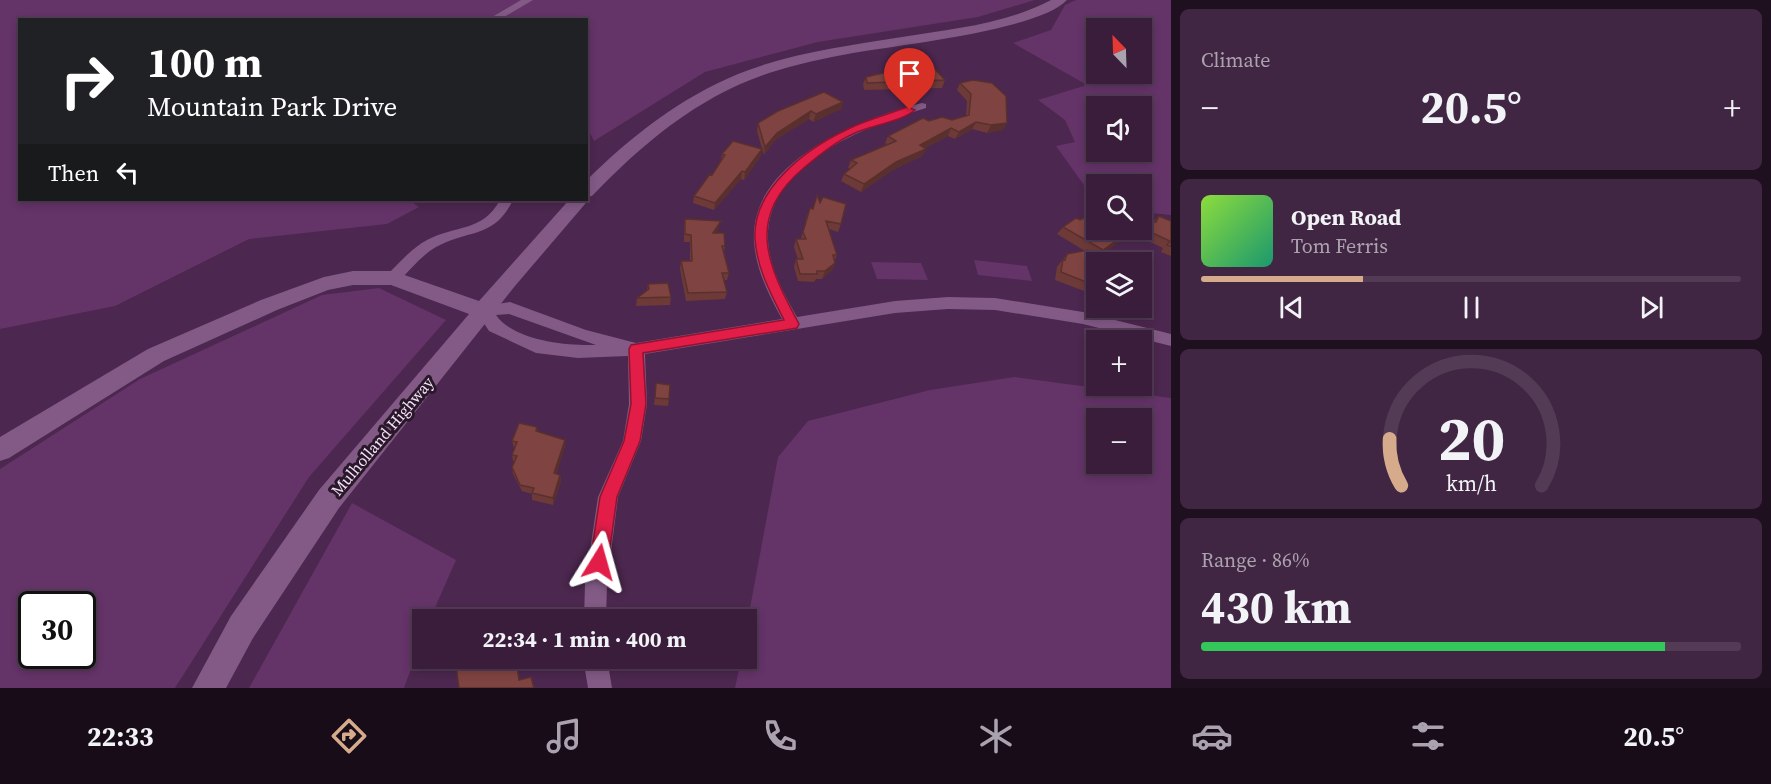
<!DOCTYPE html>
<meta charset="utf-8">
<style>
body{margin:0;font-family:"Source Serif 4",serif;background:#402642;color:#f1f3f6;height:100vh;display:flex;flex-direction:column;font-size:22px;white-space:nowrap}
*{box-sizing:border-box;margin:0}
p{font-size:20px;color:#aba2af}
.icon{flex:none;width:33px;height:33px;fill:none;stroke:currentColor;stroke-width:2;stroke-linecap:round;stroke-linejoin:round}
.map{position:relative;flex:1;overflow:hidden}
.panel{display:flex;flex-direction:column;gap:9px;padding:9px;background:#1f1020;width:600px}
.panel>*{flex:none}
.banner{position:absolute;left:18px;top:18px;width:570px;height:183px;border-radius:0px;box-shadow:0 3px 9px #0003,0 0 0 2px #533b55;background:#202124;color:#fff;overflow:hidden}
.needle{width:39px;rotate:337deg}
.controls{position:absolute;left:1086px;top:18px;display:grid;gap:12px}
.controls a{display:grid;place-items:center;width:66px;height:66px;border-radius:0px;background:#391d3b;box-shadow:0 3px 9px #0003,0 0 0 2px #533b55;font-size:30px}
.speed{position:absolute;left:18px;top:591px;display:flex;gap:12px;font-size:30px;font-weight:700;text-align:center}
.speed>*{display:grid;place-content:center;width:78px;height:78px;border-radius:50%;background:#391d3b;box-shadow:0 3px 9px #0003,0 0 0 2px #533b55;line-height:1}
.speed .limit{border:3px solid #111;border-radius:9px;background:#fff;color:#111}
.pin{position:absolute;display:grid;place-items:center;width:51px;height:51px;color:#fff;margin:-62px -26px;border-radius:50% 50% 50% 0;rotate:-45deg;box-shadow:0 0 6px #0007}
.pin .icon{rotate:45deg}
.me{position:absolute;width:66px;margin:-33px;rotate:8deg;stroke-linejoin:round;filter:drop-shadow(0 0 4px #0008)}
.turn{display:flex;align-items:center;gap:21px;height:126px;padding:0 30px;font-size:27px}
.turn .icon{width:78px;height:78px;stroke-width:2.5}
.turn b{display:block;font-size:42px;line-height:51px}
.then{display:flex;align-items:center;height:57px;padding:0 30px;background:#0003;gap:12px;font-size:22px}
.big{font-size:45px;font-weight:700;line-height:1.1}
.panel .card{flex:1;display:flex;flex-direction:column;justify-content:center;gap:9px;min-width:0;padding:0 21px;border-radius:9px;background:#402642}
.panel .dial{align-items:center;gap:0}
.dial svg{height:156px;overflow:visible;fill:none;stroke:#533b55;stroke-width:7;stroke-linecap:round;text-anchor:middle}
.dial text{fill:#f1f3f6;stroke:none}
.song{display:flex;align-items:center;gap:18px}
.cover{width:72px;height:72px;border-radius:9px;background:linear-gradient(135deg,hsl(90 70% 55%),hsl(160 70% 35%))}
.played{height:6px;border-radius:3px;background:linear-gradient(90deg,#d6ab8b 30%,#533b55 30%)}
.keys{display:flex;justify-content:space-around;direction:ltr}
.heat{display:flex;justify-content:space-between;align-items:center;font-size:33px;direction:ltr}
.charge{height:9px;border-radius:4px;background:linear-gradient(90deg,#34c759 86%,#533b55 0)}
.trip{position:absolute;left:412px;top:609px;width:345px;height:60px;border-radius:0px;background:#391d3b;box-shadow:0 3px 9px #0003,0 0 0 2px #533b55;font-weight:700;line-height:60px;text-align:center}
.dock{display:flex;height:96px;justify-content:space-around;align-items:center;background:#170c18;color:#aba2af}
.dock .icon{width:42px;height:42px}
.dock .on{color:#d6ab8b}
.dock b{font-size:27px;color:#f1f3f6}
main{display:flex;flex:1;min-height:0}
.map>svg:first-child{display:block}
.green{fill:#643368;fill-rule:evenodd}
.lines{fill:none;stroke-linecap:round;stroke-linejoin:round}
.street{fill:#825a85;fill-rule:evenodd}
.secondary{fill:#825a85;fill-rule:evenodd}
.wall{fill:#6d3a38}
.shaded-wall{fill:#59302e}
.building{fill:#7f4441;stroke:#59302e;stroke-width:1.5}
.route{fill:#e11d48;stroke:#92132f;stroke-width:1.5}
.labels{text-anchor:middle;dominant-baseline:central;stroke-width:6;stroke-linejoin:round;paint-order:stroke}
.street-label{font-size:16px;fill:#f7e0f9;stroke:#29182a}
</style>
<main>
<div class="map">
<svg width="1171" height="688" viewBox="0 0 1171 688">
<rect width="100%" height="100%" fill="#4c274f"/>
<!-- green -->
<path class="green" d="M0,0H1035L978,17L818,42L705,72L594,141L587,127L586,20H20V200H409L419,207L387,224L249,239L115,306L0,329Z
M1076,0H1171V215L1142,212V184H1096V202L1056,146L1075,142L1065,120L1038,100L1087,85L1013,43L1051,30L1065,5ZM1096,28H1142V74H1096ZM1096,106H1142V152H1096Z
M974,260L1027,266L1032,281L978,275Z
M871,262L921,263L928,280L877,279Z
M379,288L446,320L309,477L175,688H0V469L140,379L322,295ZM32,604H82V656H32Z
M1014,377L1171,398V688H735L741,659L747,658V624L778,457L808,421L930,390ZM1096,418H1142V464H1096Z
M352,503L456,560L430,619L423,620V636L404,688H249Z"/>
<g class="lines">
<!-- street -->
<path class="street" d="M521,0H533L499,20H487Z
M922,103L926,104V108C865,127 766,162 768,240C769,267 784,294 797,317L895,301L948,297L995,298L1083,312L1171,334V346L1083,324L995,310L948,309L895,313L645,354L647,404L641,441L618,497L607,584L606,620H584L585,584L598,497L623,441L629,404L628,356L578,358L536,353L489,331L476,311L478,307L510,302L586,330L636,343L782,319C769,295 756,270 754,242C749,162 859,119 922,103ZM509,314L596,345C567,346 514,341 496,315Z
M500,200H513C494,239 468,229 436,247C422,255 410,270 398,282H388L385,278L388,274C400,262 412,248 427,240C455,225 483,232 500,200Z
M583,658H607L612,688H588Z"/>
<!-- secondary -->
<path class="secondary" d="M1051,0H1067C1040,30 897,45 853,53C825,58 797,64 769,73C699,96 643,143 592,196L586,197V181C630,137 680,98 738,74C790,53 847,46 902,37C952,29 1006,24 1051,0Z
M586,198L588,200L585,204L515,286L339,508L253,638L226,688H192L231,616L319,490L469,314L391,285H353L328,290L277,310L164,361L9,458L0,461V437L148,349L261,300L324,277L353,271H393L479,301L569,200H586Z"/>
</g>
<!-- wall -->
<path class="wall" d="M866,77L945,80L942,88L864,90L863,84Z
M960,83L1007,123L1003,130L987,133L972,129L955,139L948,136L925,148L926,149L922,156L893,170L861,192L841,181L844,174L850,169L848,168L851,160L887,144L885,143L888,136L929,121L952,120L966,116L967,101L957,90Z
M843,102L841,109L813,122L809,119L775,140L764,155L762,149L760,157L744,180L741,179L714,210L693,203L694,196L712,175L721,160L722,154L762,149L757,131L758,123Z
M820,203L841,224L838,232L829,229L837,255L835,260V263L832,270L822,279H816L814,282L798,281L794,267L796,259H798L794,247L796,239H801L807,215L813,208Z
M1159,216L1171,221V256L1161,252L1163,248L1129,232L1124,238L1101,255L1096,262V289L1092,294L1055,280L1057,267L1067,254L1085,251L1057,234L1063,227L1080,220L1096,230H1142V223L1153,222Z
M685,219L719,228L716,233L725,246L724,253L729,273L727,280H724L727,292L725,299L686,301L680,269L681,261H690V242H684V227Z
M648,284L671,297L670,305L636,306L637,298L647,290Z
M656,383L669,399L668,406L654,405Z
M537,427L538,432L565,440V446L556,474L560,475L561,481L553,505L532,500V494L522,491L513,474L512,467L515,461H513L512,455L515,448H514L512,441Z"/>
<!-- shaded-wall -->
<path class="shaded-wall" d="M843,102L841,109L813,122L816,114Z
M811,111L809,119L775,140L764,155L765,147L777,133Z
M976,122L972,129L955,139L959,132Z
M1007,123L1003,130L987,133L991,125Z
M951,128L948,136L917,153L920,145Z
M762,149L760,157L744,180L745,172Z
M926,149L922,156L893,170L861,192L864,184L896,162Z
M742,171L741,179L714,210L715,203Z
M721,221L719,228L711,240L713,233Z
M1130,231L1124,238L1097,258L1103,250Z
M835,263L832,270L822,279L825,271Z
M565,440V446L555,480L554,473Z
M560,475L561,481L553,505V498Z"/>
<!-- building -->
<path class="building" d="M934,68L945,80L867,83L866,77L900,69Z
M973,80L992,83L1006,96L1007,123L991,125L976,122L959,132L951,128L920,145L926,149L896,162L864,184L844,174L857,163L851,160L896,141L888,136L923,118L929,121L942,117L952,120L969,115L971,94L960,83Z
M824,92L843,102L816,114L811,111L777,133L765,147L758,123L778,111Z
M733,141L762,149L745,172L742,171L715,203L694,196L710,174L712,175L725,155L722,154Z
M817,195L820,203L823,197L846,204L841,224L826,221L837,255H833L835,263L825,271H817V274H800L796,259H803L796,239H806L803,232L810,208L813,209Z
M1159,216L1171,221V246L1167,245L1170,241L1142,228V223L1156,222Z
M1096,217V230H1128L1130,231L1103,250L1063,227L1076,218L1080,220L1084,218Z
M685,219L721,221L713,233H724L725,246H722L729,273H722L727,292L688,293L681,261H692L691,235L685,234Z
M1088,250L1111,259L1110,262H1096V286L1061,272L1063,259L1065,260L1067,254Z
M668,283L671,297L637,298L649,289L648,284Z
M656,383L670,385L669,399L655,398Z
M519,423L537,427L536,431L565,440L554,473L560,475L553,498L532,493L534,488L520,485L512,467L517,456L512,455L517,442L512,441Z
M455,658H516L519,680L531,677L534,688H459Z"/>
<!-- route -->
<path class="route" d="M907,107L915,110C900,122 873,125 855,133C837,141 822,153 806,166C744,217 767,264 799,324L797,328L643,353L646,404L640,441L617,497L608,562L605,568L599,571L593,568L590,562L600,497L624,441L631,404L629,349L631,345L784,320C771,294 757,269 755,239C752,189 806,149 846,130C865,120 887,115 907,107Z"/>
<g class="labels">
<!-- street labels -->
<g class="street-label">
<text transform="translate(382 436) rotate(-50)">Mulholland Highway</text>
</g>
</g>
</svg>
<div class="controls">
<a><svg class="needle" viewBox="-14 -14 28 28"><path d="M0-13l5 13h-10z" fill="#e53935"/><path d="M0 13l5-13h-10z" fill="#aba2af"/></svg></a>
<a><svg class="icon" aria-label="sound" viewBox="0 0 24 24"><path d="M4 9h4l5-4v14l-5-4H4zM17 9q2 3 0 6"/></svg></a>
<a><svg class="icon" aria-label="search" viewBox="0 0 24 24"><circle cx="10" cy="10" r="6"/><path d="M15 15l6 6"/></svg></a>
<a><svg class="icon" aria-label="layers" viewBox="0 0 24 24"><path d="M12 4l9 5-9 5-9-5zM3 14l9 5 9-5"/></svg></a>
<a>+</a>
<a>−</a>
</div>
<div class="speed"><div class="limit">30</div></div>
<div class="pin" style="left:910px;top:110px;background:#d93025"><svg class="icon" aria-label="arrive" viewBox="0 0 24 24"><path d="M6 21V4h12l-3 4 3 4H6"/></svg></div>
<svg class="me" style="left:599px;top:562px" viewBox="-20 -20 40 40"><path d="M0-17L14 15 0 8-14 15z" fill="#e11d48" stroke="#fff" stroke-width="4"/></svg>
<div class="trip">22:34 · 1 min · 400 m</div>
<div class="banner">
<div class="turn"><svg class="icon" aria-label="right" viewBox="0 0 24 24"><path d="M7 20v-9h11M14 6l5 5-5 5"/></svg><div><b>100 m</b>Mountain Park Drive</div></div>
<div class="then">Then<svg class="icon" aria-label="left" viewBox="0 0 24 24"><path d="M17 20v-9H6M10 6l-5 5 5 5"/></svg></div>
</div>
</div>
<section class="panel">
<div class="card"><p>Climate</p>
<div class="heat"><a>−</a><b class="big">20.5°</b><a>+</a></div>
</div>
<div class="card">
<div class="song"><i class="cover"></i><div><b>Open Road</b><p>Tom Ferris</p></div></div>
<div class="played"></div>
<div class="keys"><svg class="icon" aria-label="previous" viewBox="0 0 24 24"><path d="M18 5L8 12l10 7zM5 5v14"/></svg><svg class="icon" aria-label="pause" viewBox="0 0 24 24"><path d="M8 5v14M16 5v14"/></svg><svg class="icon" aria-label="next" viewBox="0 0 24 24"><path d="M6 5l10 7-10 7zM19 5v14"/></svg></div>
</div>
<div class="card dial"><svg viewBox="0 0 100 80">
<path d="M14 69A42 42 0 1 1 86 69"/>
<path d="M14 69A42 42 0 0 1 8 45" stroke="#d6ab8b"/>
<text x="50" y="56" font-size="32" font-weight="700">20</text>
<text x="50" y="72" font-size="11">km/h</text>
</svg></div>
<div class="card"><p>Range · 86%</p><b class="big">430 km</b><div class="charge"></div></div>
</section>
</main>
<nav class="dock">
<b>22:33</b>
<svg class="icon on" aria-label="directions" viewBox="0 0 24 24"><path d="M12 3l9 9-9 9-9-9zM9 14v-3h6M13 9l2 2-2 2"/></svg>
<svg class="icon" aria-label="music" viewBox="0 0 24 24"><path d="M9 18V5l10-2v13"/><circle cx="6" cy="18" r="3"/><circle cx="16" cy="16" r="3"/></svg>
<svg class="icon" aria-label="phone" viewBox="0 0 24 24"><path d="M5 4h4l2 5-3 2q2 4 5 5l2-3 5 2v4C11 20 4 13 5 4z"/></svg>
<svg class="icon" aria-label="climate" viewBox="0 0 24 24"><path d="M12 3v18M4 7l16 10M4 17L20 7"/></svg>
<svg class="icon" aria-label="car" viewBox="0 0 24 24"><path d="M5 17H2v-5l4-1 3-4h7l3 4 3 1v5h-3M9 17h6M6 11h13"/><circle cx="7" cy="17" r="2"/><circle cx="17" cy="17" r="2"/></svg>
<svg class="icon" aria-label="filters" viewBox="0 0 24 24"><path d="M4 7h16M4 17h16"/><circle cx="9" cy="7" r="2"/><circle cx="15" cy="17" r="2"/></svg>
<b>20.5°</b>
</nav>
